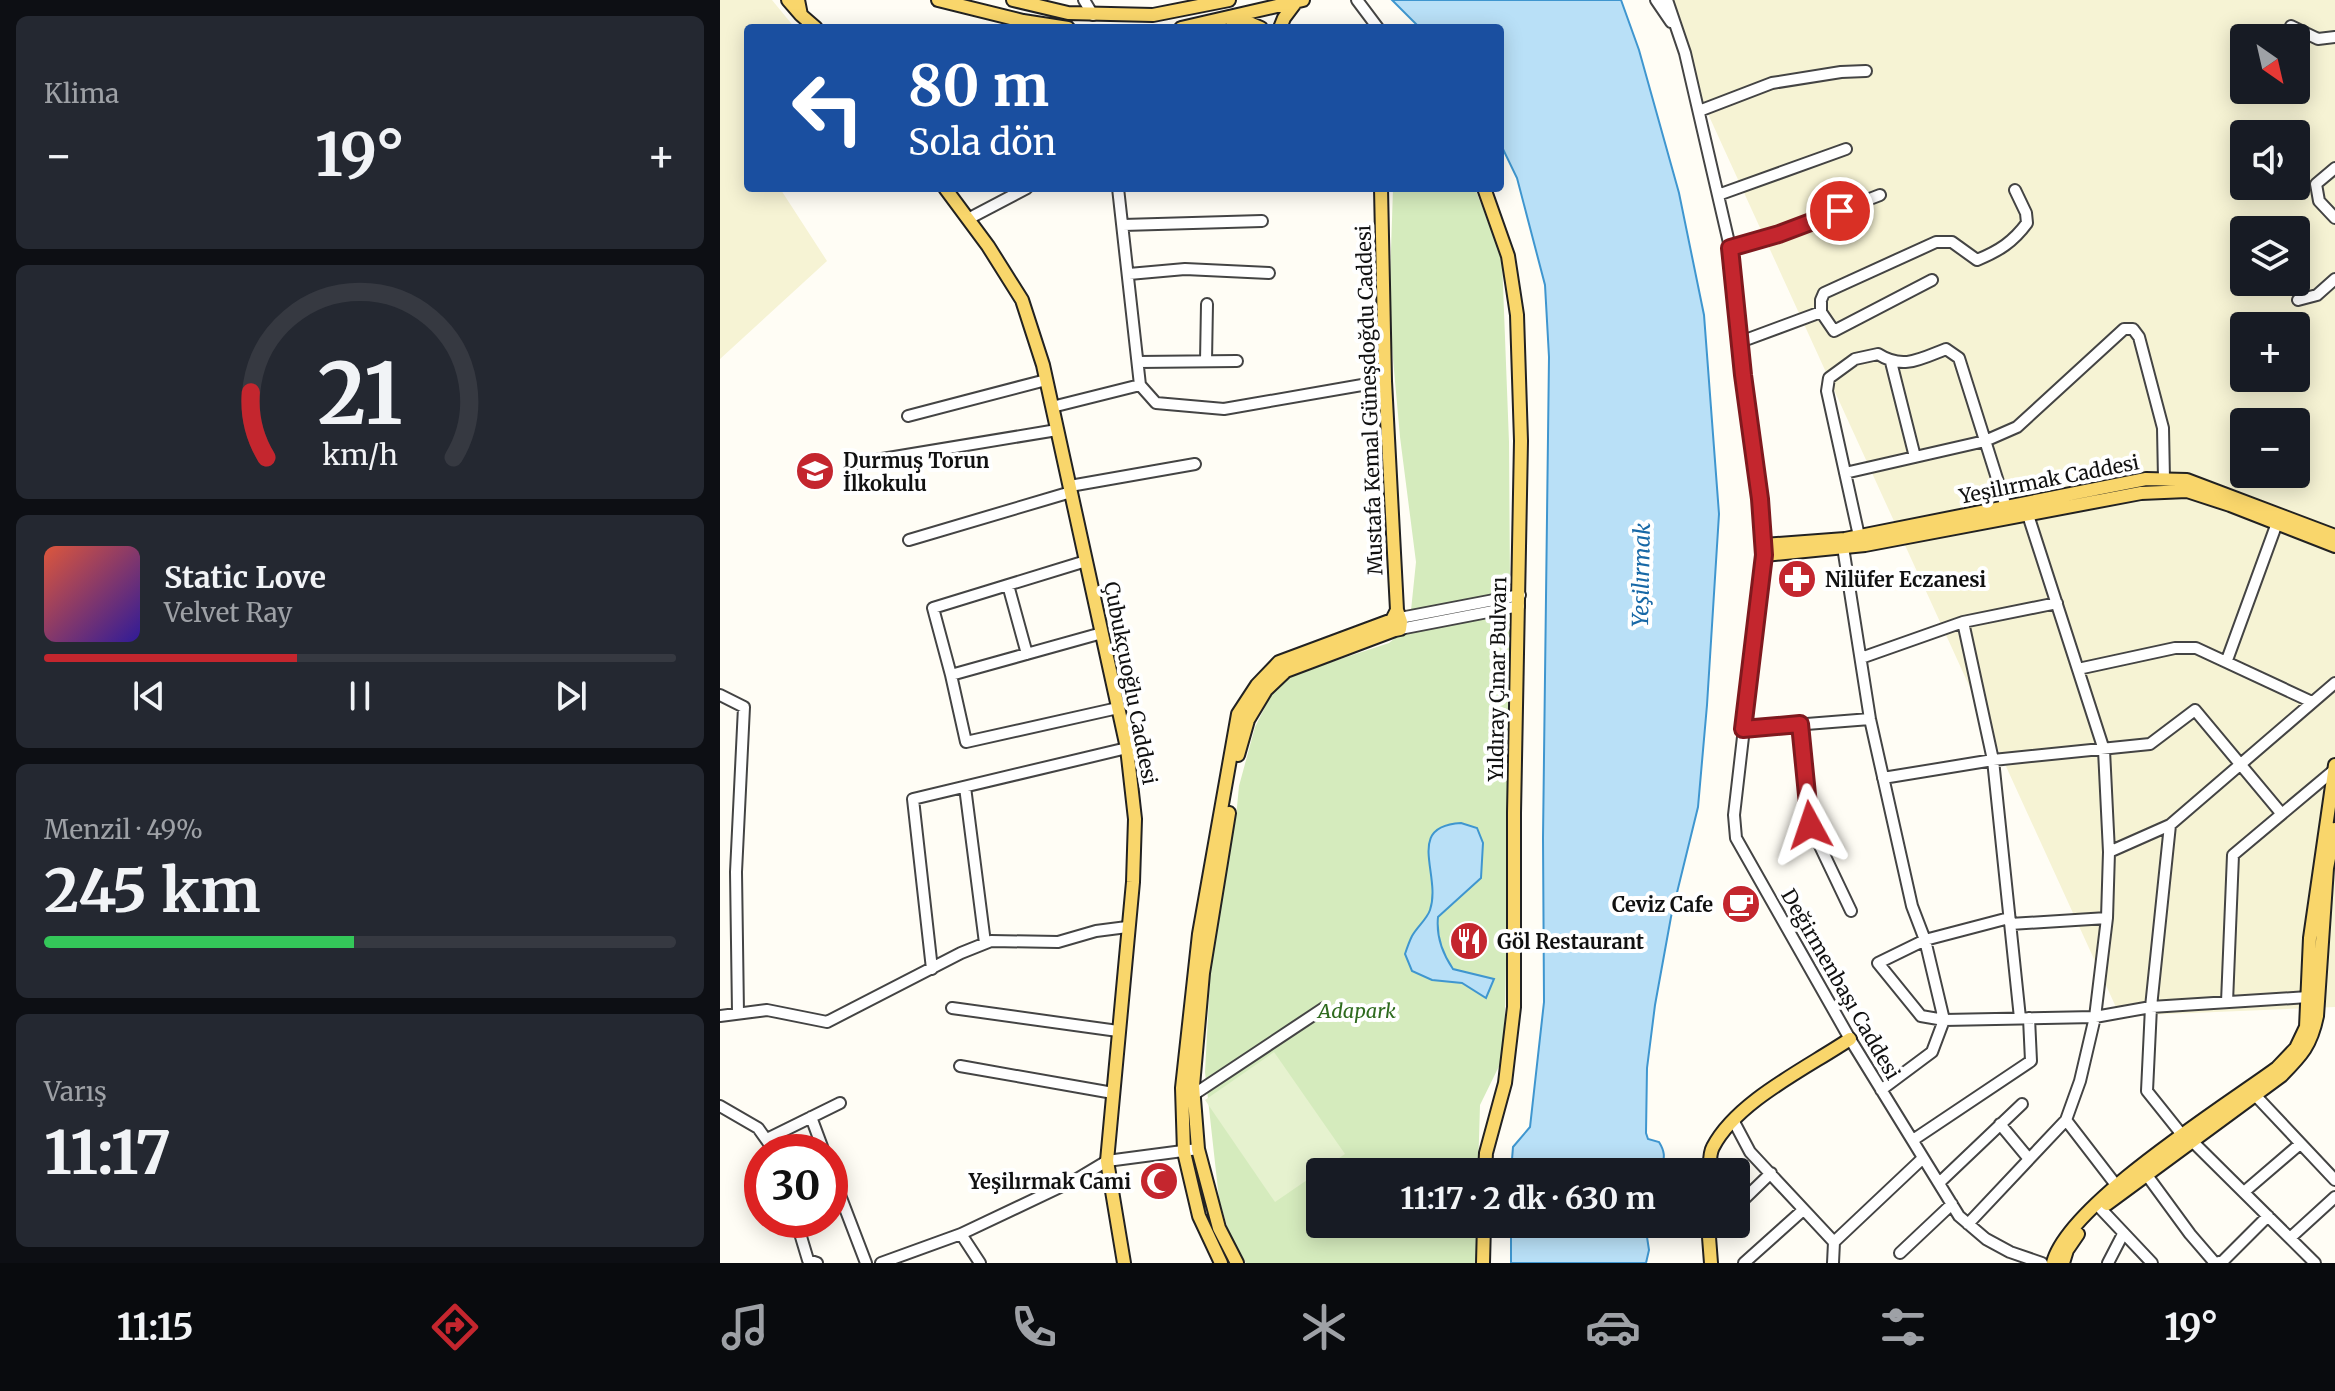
<!DOCTYPE html>
<html lang="tr">
<meta charset="utf-8">
<style>
body{margin:0;font-family:Merriweather,serif;background:#242831;color:#f1f3f6;height:100vh;display:flex;flex-direction:column;font-size:30px;white-space:nowrap}
*{box-sizing:border-box;margin:0}
p{font-size:26px;color:#9ea1a6}
.icon{flex:none;width:44px;height:44px;fill:none;stroke:currentColor;stroke-width:2;stroke-linecap:round;stroke-linejoin:round}
.map{position:relative;flex:1;overflow:hidden}
.side{display:flex;flex-direction:column;gap:16px;padding:16px;background:#0d0f14;width:720px}
.side>*{flex:none}
.banner{position:absolute;left:24px;top:24px;width:760px;height:168px;border-radius:8px;box-shadow:0 4px 20px #0003;background:#1a4fa0;color:#fff;overflow:hidden}
.needle{width:52px;rotate:146deg}
.tools{position:absolute;left:1510px;top:24px;display:grid;gap:16px}
.tools a{display:grid;place-items:center;width:80px;height:80px;border-radius:8px;background:#171b24;box-shadow:0 4px 20px #0003;font-size:40px}
.speed{position:absolute;left:24px;top:1134px;display:flex;gap:16px;font-size:40px;font-weight:700;text-align:center}
.speed>*{display:grid;place-content:center;width:104px;height:104px;border-radius:50%;background:#171b24;box-shadow:0 4px 20px #0003;line-height:1}
.speed .limit{border:12px solid #d22;background:#fff;color:#111}
.pin{position:absolute;display:grid;place-items:center;width:68px;height:68px;color:#fff;margin:-34px;border:4px solid #fff;border-radius:50%;box-shadow:0 2px 8px #0007}
.me{position:absolute;width:88px;margin:-44px;rotate:355deg;stroke-linejoin:round;filter:drop-shadow(0 0 6px #0008)}
.turn{display:flex;align-items:center;gap:28px;height:168px;padding:0 32px;font-size:36px}
.turn .icon{width:104px;height:104px;stroke-width:2.5}
.turn b{display:block;font-size:56px;line-height:68px}
.big{font-size:60px;font-weight:700;line-height:1.1}
.side .card{flex:1;display:flex;flex-direction:column;justify-content:center;gap:12px;min-width:0;padding:0 28px;border-radius:12px;background:#242831}
.side .dial{align-items:center;gap:0}
.dial svg{height:208px;overflow:visible;fill:none;stroke:#363941;stroke-width:7;stroke-linecap:round;text-anchor:middle}
.dial text{fill:#f1f3f6;stroke:none}
.song{display:flex;align-items:center;gap:24px}
.cover{width:96px;height:96px;border-radius:12px;background:linear-gradient(135deg,hsl(10 70% 55%),hsl(250 70% 35%))}
.played{height:8px;border-radius:4px;background:linear-gradient(90deg,#c4262e 40%,#363941 40%)}
.keys{display:flex;justify-content:space-around;direction:ltr}
.heat{display:flex;justify-content:space-between;align-items:center;font-size:44px;direction:ltr}
.charge{height:12px;border-radius:6px;background:linear-gradient(90deg,#34c759 49%,#363941 0)}
.trip{position:absolute;left:586px;top:1158px;width:444px;height:80px;border-radius:8px;background:#171b24;box-shadow:0 4px 20px #0003;font-weight:700;line-height:80px;text-align:center}
.tab-bar{display:flex;height:128px;justify-content:space-around;align-items:center;background:#090b0e;color:#9ea1a6}
.tab-bar .icon{width:56px;height:56px}
.tab-bar .current{color:#c4262e}
.tab-bar b{font-size:36px;color:#f1f3f6}
main{display:flex;flex:1;min-height:0}
.map>svg:first-child{display:block}
.farmland{fill:#f6f3d4;fill-rule:evenodd}
.green{fill:#d5ebbd}
.pitch{fill:#e6f2cf}
.water{fill:#b9e0f7;stroke:#3f96cf;stroke-width:2}
.lines{fill:none;stroke-linecap:round;stroke-linejoin:round}
.minor-casing{stroke:#444;stroke-width:14}
.major-casing{stroke:#222;stroke-width:16}
.minor{stroke:#fff;stroke-width:10}
.major{stroke:#f9d66b;stroke-width:12}
.route-casing{stroke:#7f191e;stroke-width:20}
.route{stroke:#c4262e;stroke-width:14}
.labels{text-anchor:middle;dominant-baseline:central;stroke-width:8;stroke-linejoin:round;paint-order:stroke}
.street-label{font-size:20px;fill:#111;stroke:#fff}
.poi-label{font-size:20px;font-weight:bold;fill:#111;stroke:#fff;text-anchor:start}
.park-label{font-size:20px;font-style:italic;fill:#2f6b1f;stroke:#fff}
.water-label{font-size:22px;font-style:italic;fill:#1768a6;stroke:#fff}
</style>
<main>
<section class="side">
<div class="card"><p>Klima</p>
<div class="heat"><a>−</a><b class="big">19°</b><a>+</a></div>
</div>
<div class="card dial"><svg viewBox="0 0 100 80">
<path d="M14 69A42 42 0 1 1 86 69"/>
<path d="M14 69A42 42 0 0 1 8 44" stroke="#c4262e"/>
<text x="50" y="56" font-size="32" font-weight="700">21</text>
<text x="50" y="72" font-size="11">km/h</text>
</svg></div>
<div class="card">
<div class="song"><i class="cover"></i><div><b>Static Love</b><p>Velvet Ray</p></div></div>
<div class="played"></div>
<div class="keys"><svg class="icon" aria-label="previous" viewBox="0 0 24 24"><path d="M18 5L8 12l10 7zM5 5v14"/></svg><svg class="icon" aria-label="pause" viewBox="0 0 24 24"><path d="M8 5v14M16 5v14"/></svg><svg class="icon" aria-label="next" viewBox="0 0 24 24"><path d="M6 5l10 7-10 7zM19 5v14"/></svg></div>
</div>
<div class="card"><p>Menzil · 49%</p><b class="big">245 km</b><div class="charge"></div></div>
<div class="card"><p>Varış</p><b class="big">11:17</b></div>
</section>
<div class="map">
<svg width="1615" height="1263" viewBox="0 0 1615 1263">
<rect width="100%" height="100%" fill="#fffdf5"/>
<!-- farmland -->
<path class="farmland" d="M0,0H52L75,28H28V188H63L61,190L107,261L0,359Z
M936,0H1615V1007L1400,1016ZM1524,38H1576V90H1524ZM1524,134H1576V186H1524ZM1524,230H1576V282H1524ZM1524,326H1576V378H1524ZM1524,422H1576V474H1524Z"/>
<!-- green -->
<path class="green" d="M673,188H755L782,259L789,442L791,733L784,1056L760,1105L758,1172H600V1224H757L756,1263H526L512,1243L499,1199L485,1072L493,922L516,817L519,786L535,727L551,695L572,675L669,643L680,634L690,620L696,562L680,437L669,314Z"/>
<!-- pitch -->
<path class="pitch" d="M554,1052L625,1154L555,1202L485,1100Z"/>
<!-- water -->
<path class="water" d="M672,0H901L919,50L959,193L984,315L999,514L987,705L978,807L951,917L935,1005L927,1068L926,1133L928,1139L939,1142C947,1155 943,1159 942,1172H791L793,1147L810,1127L824,1002L823,838L829,357L825,285L797,178L780,143V28H700Z
M741,823L757,828L763,843L761,878L718,917C716,937 722,953 733,969L774,979L766,998L742,983L712,980L692,971L685,954C687,948 689,942 692,936C697,927 707,919 710,910C722,875 684,826 741,823Z
M791,1224H925L929,1250L926,1263H791Z"/>
<g class="lines">
<defs>
<path id="minor" d="M364,0L373,15
M637,0L658,28
M936,0L951,22
M947,0L965,53L1013,260L1023,375L1040,499L1044,555L1014,815L1016,838L1130,1039L1239,1216L1266,1239L1290,1252L1322,1263
M1571,26L1598,39L1615,37
M979,111L1052,83L1121,72L1146,71
M1615,168L1596,184L1599,201L1615,218
M398,188L420,385L436,403L504,409L665,381
M998,195L1126,149
M248,219L307,188
M403,225L542,221
M1010,248L1059,234L1160,195
M409,274L465,269L549,273
M1578,300L1597,295L1615,279
M1101,312V300L1104,293L1216,242H1232L1257,260C1279,251 1293,242 1307,223L1306,213L1295,190
M1020,342L1101,312L1114,331L1212,280
M486,361L487,304
M418,362L517,361
M1171,362L1195,457
M332,407L420,385
M188,416L326,380
M138,463L337,430
M1125,473L1265,441L1297,427L1404,329H1413L1419,337L1443,428L1444,479
M350,486L475,464
M1139,536L1107,391L1109,378L1135,359L1158,354C1183,370 1200,359 1226,349L1239,358L1286,507
M189,540L351,492
M1123,547L1150,719L1192,906L1205,940L1224,1020L1212,1052L1161,1090
M288,585L307,654
M680,618L800,595
M1243,622L1273,760L1300,1018
M680,629L799,606
M382,633L231,675L246,742L398,708
M1141,658L1243,622L1337,603
M1507,660L1557,523
M1358,669L1455,648H1476L1592,702
M231,675L213,608L366,561
M0,695L24,707L16,872L18,1013
M1080,724L1090,825L1131,911
M1023,729L1150,719
M1163,778L1273,760L1430,744L1475,710L1561,813
M245,787L265,943
M1389,852L1450,825
M1289,918L1205,940L1158,963L1201,1016L1224,1020L1375,1017L1431,1007L1588,997
M1290,924L1387,918
M212,969L193,799L407,748
M1507,1002L1513,855L1613,771
M232,1008L398,1031
M0,1016L47,1010L107,1022L241,953L271,941L338,942L376,931L407,927
M240,1066L393,1093
M473,1095L604,1008
M1535,1095L1615,1180
M0,1106L38,1128L55,1152
M91,1117L104,1152
M1013,1120L1030,1152L1114,1242
M1346,1120L1396,1185
M1280,1124L1309,1159
M1463,1136L1427,1091L1431,1007L1450,825L1615,683
M47,1139L120,1103
M1193,1140L1311,1061L1309,1018
M1472,1141L1595,1263
M110,1169L146,1263
M1426,1174L1470,1234L1495,1263
M1219,1183L1302,1104
M1524,1192L1580,1144
M1016,1207L1051,1173
M1381,1209L1432,1263
M76,1220L88,1260L97,1263
M1248,1224L1346,1120L1360,1081L1375,1017L1387,918L1389,852L1384,750L1308,515
M241,1234L260,1263
M1570,1238L1615,1197
M1180,1253L1232,1204
M161,1263L241,1234L357,1179L387,1161L478,1149
M1024,1263L1082,1211
M1113,1263L1114,1242L1203,1158
M1388,1263L1403,1234
M1495,1263L1503,1261L1548,1216"/>
<path id="major" d="M68,0L81,15L78,0
M218,0L303,21L348,28
M293,0L348,13L433,15L509,0
M81,15L96,28
M512,21H525L541,28
M461,28L583,0
M560,28L564,18L576,2
M225,188L268,246L302,300L323,365L407,748L415,819L413,882L387,1161L404,1263
M661,188L665,381L677,610L681,622L680,629L675,630L672,627
M764,188L788,256L797,315L801,441L794,813V1007L785,1083L766,1153L765,1172
M1043,545L1125,539L1426,479L1467,480L1615,536
M1044,555L1145,545L1421,493L1467,491L1510,505L1615,546
M518,755L528,720L546,690L566,671L675,630
M509,813L483,973L473,1086L478,1149L499,1228L517,1263
M990,1172C990,1164 989,1154 993,1147C1017,1101 1087,1068 1130,1039
M1387,1204L1561,1076C1582,1055 1591,1045 1597,1016L1607,868L1615,829
M988,1224L991,1263
M501,1263L479,1216L464,1152L462,1088L479,934L518,714L537,685L559,662L672,620L677,610
M763,1263L764,1224
M1333,1263C1347,1205 1505,1106 1557,1068L1576,1048L1586,1027L1590,938L1615,765
M1343,1263L1347,1250L1358,1234"/>
</defs>
<!-- minor casing -->
<use href="#minor" class="minor-casing"/>
<!-- major casing -->
<use href="#major" class="major-casing"/>
<!-- minor -->
<use href="#minor" class="minor"/>
<!-- major -->
<use href="#major" class="major"/>
</g>
<g class="lines">
<defs>
<path id="route" d="M1090,825L1080,724L1023,729L1044,555L1040,499L1023,375L1010,248L1059,234L1120,211"/>
</defs>
<!-- route casing -->
<use href="#route" class="route-casing"/>
<!-- route -->
<use href="#route" class="route"/>
</g>
<!-- icons -->
<defs>
<symbol id="school-disc" viewBox="-11 -11 22 22"><circle r="9.5" fill="#c4262e" stroke="#fff"/><path d="M0-5L7-2L0 1L-7-2ZM-4 1L0 2.5L4 1V4Q0 6-4 4Z" fill="#fff"/></symbol>
<symbol id="pharmacy-disc" viewBox="-11 -11 22 22"><circle r="9.5" fill="#c4262e" stroke="#fff"/><path d="M-2-6h4v4h4v4h-4v4h-4v-4h-4v-4h4Z" fill="#fff"/></symbol>
<symbol id="cafe-disc" viewBox="-11 -11 22 22"><circle r="9.5" fill="#c4262e" stroke="#fff"/><path d="M-5.5-4.5H6V0H3Q3 3.5 0 3.5H-2.5Q-5.5 3.5-5.5 0ZM3-3.2v2h1.7v-2ZM-6 4.5H4V6H-6Z" fill="#fff"/></symbol>
<symbol id="restaurant-disc" viewBox="-11 -11 22 22"><circle r="9.5" fill="#c4262e" stroke="#fff"/><path d="M-5-6h1v4h1v-4h1v4h1v-4h1v5L-1.5 .5V6h-2V.5L-5-1ZM5-6V6H3V1.5H1.5Q1.5-4 5-6Z" fill="#fff"/></symbol>
<symbol id="mosque-disc" viewBox="-11 -11 22 22"><circle r="9.5" fill="#c4262e" stroke="#fff"/><path d="M3.5-4.9A6 6 0 1 0 3.5 4.9A5 5 0 1 1 3.5-4.9Z" fill="#fff"/></symbol>
</defs>
<g fill-rule="evenodd">
<use href="#school-disc" x="73" y="449" width="44" height="44"/>
<use href="#pharmacy-disc" x="1055" y="557" width="44" height="44"/>
<use href="#cafe-disc" x="999" y="882" width="44" height="44"/>
<use href="#restaurant-disc" x="727" y="919" width="44" height="44"/>
<use href="#mosque-disc" x="417" y="1159" width="44" height="44"/>
</g>
<g class="labels">
<!-- street labels -->
<g class="street-label">
<text transform="translate(649 400) rotate(-92)">Mustafa Kemal Güneşdoğdu Caddesi</text>
<text transform="translate(1329 479) rotate(-11)">Yeşilırmak Caddesi</text>
<text transform="translate(777 679) rotate(-89)">Yıldıray Çınar Bulvarı</text>
<text transform="translate(411 683) rotate(79)">Çubukçuoğlu Caddesi</text>
<text transform="translate(1121 984) rotate(60)">Değirmenbaşı Caddesi</text>
</g>
<!-- poi labels -->
<g class="poi-label">
<text x="123" y="460">Durmuş Torun<tspan x="123" dy="23">İlkokulu</tspan></text>
<text x="1105" y="579">Nilüfer Eczanesi</text>
<text x="993" y="904" text-anchor="end">Ceviz Cafe</text>
<text x="777" y="941">Göl Restaurant</text>
<text x="411" y="1181" text-anchor="end">Yeşilırmak Cami</text>
</g>
<!-- park labels -->
<g class="park-label">
<text x="637" y="1010">Adapark</text>
</g>
<!-- water labels -->
<g class="water-label">
<text transform="translate(921 575) rotate(-89)">Yeşilırmak</text>
</g>
</g>
</svg>
<div class="tools">
<a><svg class="needle" viewBox="-14 -14 28 28"><path d="M0-13l5 13h-10z" fill="#e53935"/><path d="M0 13l5-13h-10z" fill="#9ea1a6"/></svg></a>
<a><svg class="icon" aria-label="sound" viewBox="0 0 24 24"><path d="M4 9h4l5-4v14l-5-4H4zM17 9q2 3 0 6"/></svg></a>
<a><svg class="icon" aria-label="layers" viewBox="0 0 24 24"><path d="M12 4l9 5-9 5-9-5zM3 14l9 5 9-5"/></svg></a>
<a>+</a>
<a>−</a>
</div>
<div class="speed"><div class="limit">30</div></div>
<div class="pin" style="left:1120px;top:211px;background:#d93025"><svg class="icon" aria-label="arrive" viewBox="0 0 24 24"><path d="M6 21V4h12l-3 4 3 4H6"/></svg></div>
<svg class="me" style="left:1090px;top:825px" viewBox="-20 -20 40 40"><path d="M0-17L14 15 0 8-14 15z" fill="#c4262e" stroke="#fff" stroke-width="4"/></svg>
<div class="trip">11:17 · 2 dk · 630 m</div>
<div class="banner">
<div class="turn"><svg class="icon" aria-label="left" viewBox="0 0 24 24"><path d="M17 20v-9H6M10 6l-5 5 5 5"/></svg><div><b>80 m</b>Sola dön</div></div>
</div>
</div>
</main>
<nav class="tab-bar">
<b>11:15</b>
<svg class="icon current" aria-label="directions" viewBox="0 0 24 24"><path d="M12 3l9 9-9 9-9-9zM9 14v-3h6M13 9l2 2-2 2"/></svg>
<svg class="icon" aria-label="music" viewBox="0 0 24 24"><path d="M9 18V5l10-2v13"/><circle cx="6" cy="18" r="3"/><circle cx="16" cy="16" r="3"/></svg>
<svg class="icon" aria-label="phone" viewBox="0 0 24 24"><path d="M5 4h4l2 5-3 2q2 4 5 5l2-3 5 2v4C11 20 4 13 5 4z"/></svg>
<svg class="icon" aria-label="climate" viewBox="0 0 24 24"><path d="M12 3v18M4 7l16 10M4 17L20 7"/></svg>
<svg class="icon" aria-label="car" viewBox="0 0 24 24"><path d="M5 17H2v-5l4-1 3-4h7l3 4 3 1v5h-3M9 17h6M6 11h13"/><circle cx="7" cy="17" r="2"/><circle cx="17" cy="17" r="2"/></svg>
<svg class="icon" aria-label="filters" viewBox="0 0 24 24"><path d="M4 7h16M4 17h16"/><circle cx="9" cy="7" r="2"/><circle cx="15" cy="17" r="2"/></svg>
<b>19°</b>
</nav>
